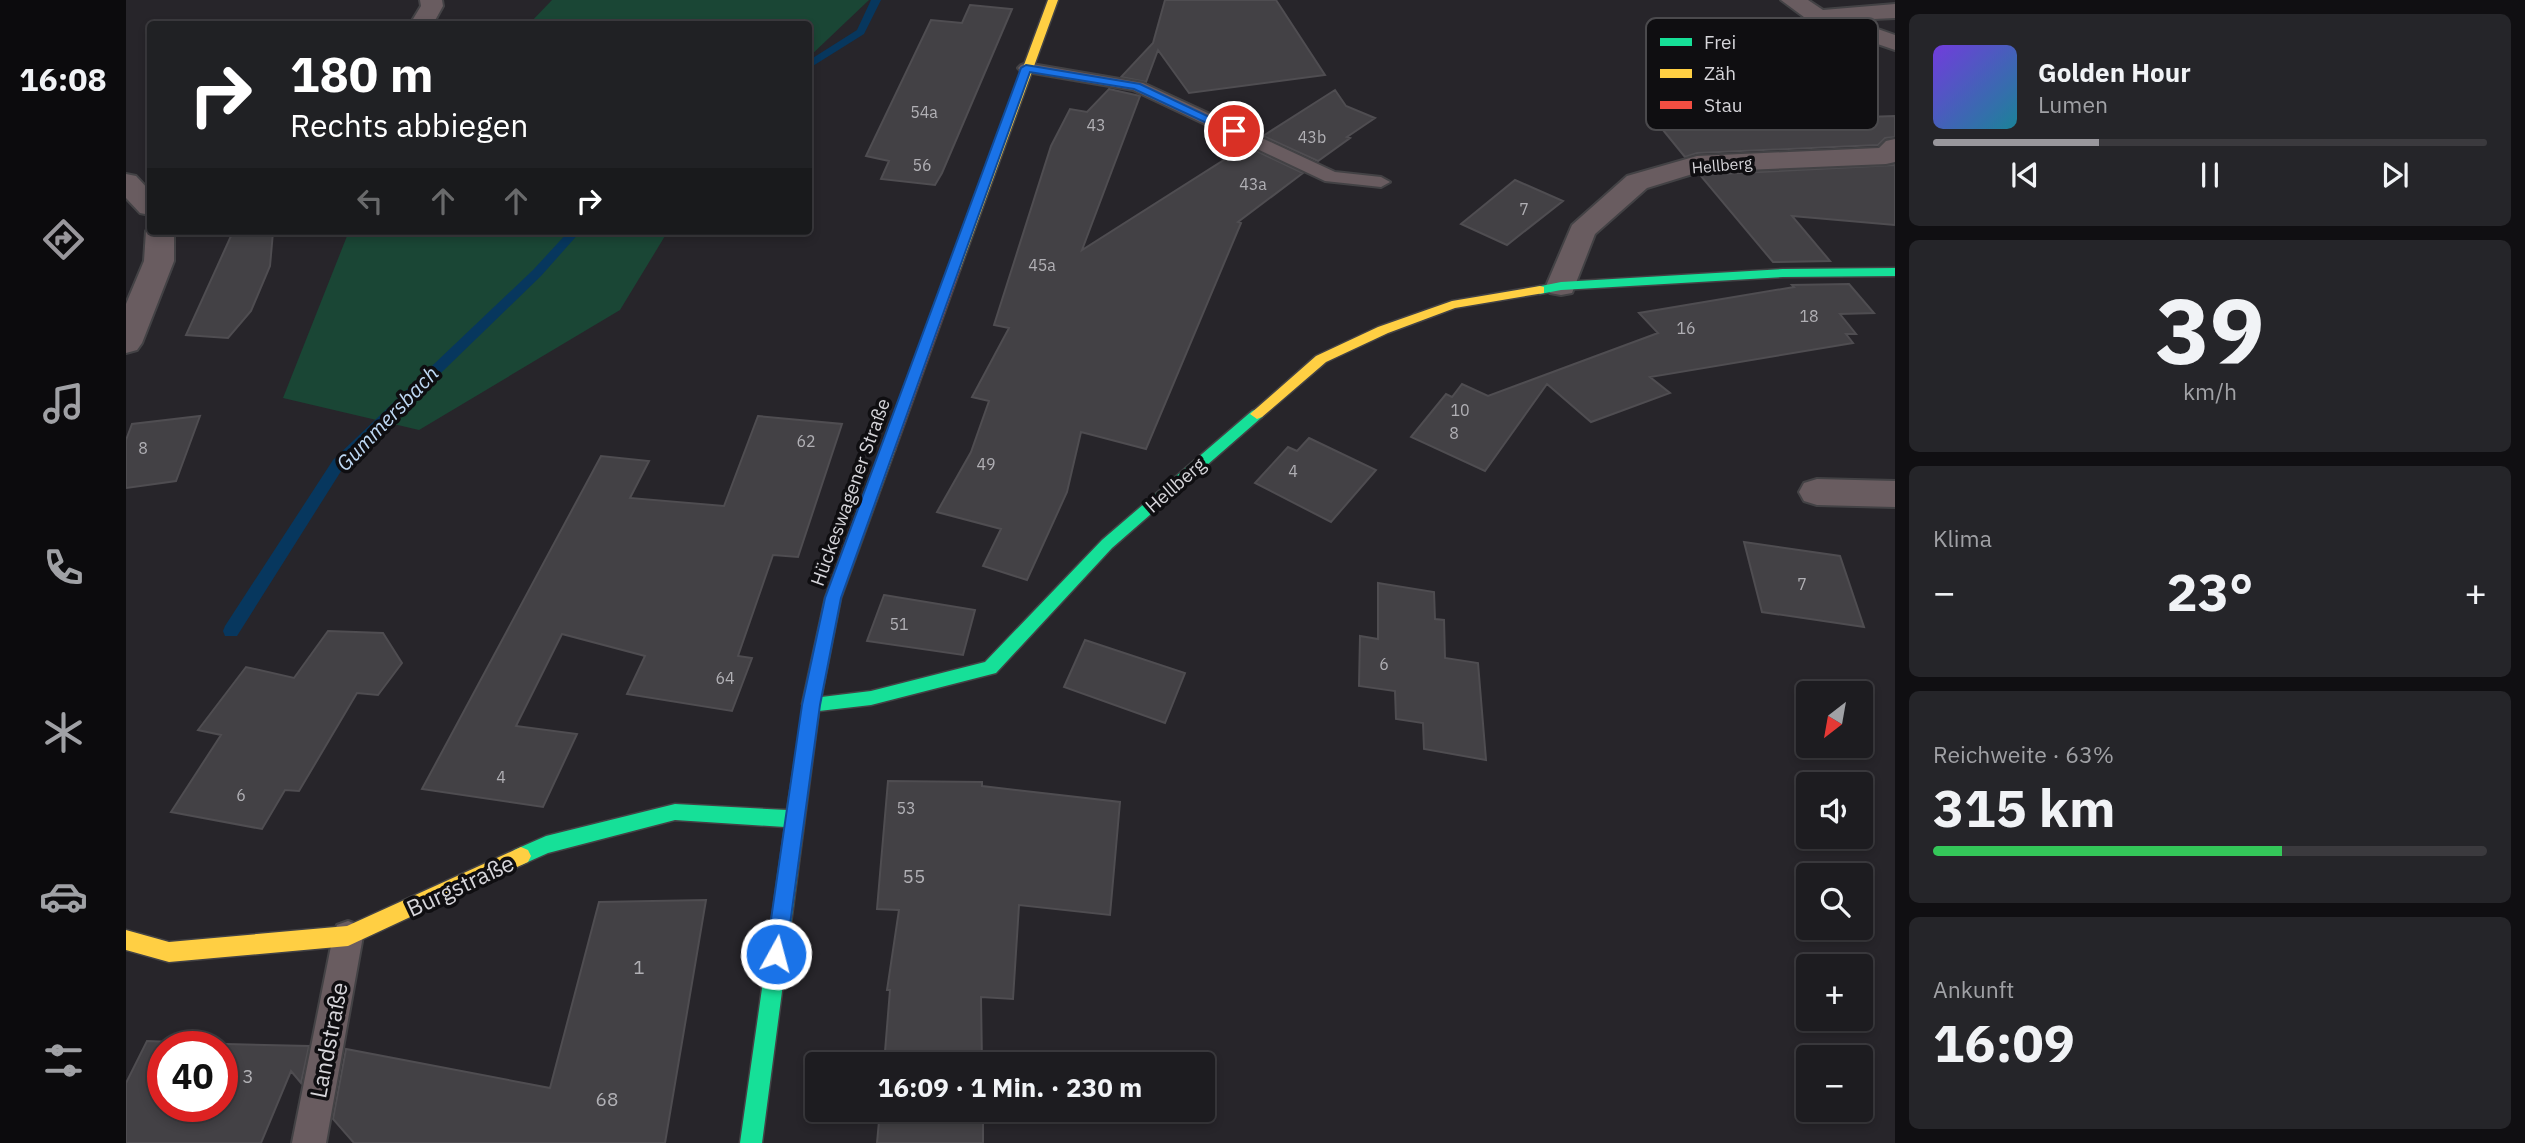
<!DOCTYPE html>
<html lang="de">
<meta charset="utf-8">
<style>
body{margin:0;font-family:"IBM Plex Sans",sans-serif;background:#252529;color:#f1f3f6;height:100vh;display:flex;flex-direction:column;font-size:26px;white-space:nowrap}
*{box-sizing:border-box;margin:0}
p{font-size:23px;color:#a0a1a5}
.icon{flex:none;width:38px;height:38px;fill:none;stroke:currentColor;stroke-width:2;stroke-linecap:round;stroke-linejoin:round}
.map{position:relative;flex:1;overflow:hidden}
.side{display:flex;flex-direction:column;gap:14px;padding:14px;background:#100f12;width:630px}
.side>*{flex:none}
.guide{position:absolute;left:21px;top:21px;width:665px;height:214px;border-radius:7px;box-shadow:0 4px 10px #0003,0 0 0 2px #3b3a3e;background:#202124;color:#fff;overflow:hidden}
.needle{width:46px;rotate:211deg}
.tools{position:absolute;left:1670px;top:681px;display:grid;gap:14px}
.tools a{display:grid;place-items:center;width:77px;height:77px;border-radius:7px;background:#1d1c20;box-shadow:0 4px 10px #0003,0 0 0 2px #3b3a3e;font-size:35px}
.speed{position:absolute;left:21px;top:1031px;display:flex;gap:14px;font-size:35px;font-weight:700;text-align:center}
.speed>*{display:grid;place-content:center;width:91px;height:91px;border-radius:50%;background:#1d1c20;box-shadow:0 4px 10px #0003,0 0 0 2px #3b3a3e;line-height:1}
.speed .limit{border:10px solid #d22;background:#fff;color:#111}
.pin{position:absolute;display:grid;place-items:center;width:60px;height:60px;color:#fff;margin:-30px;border:4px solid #fff;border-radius:50%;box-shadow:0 2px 7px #0007}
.me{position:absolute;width:77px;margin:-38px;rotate:7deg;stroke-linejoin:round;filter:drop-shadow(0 0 5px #0008)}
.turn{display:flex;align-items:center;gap:24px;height:147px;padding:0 28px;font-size:32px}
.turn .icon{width:91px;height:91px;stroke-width:2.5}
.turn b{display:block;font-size:49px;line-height:60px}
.lanes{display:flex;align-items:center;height:66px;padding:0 28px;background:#0003;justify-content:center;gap:35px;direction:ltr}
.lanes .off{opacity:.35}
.big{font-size:52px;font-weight:700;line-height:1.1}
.side .tile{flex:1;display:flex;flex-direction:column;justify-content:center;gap:10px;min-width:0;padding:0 24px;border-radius:10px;background:#252529}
.side .dial{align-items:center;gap:0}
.dial b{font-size:91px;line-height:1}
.song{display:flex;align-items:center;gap:21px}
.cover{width:84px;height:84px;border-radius:10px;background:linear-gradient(135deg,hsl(260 70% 55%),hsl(190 70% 35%))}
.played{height:7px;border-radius:4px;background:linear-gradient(90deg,#99979c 30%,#3b3a3e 30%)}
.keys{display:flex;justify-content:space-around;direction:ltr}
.heat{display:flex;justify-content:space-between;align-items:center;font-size:38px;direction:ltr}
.charge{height:10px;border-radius:5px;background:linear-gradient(90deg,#34c759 63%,#3b3a3e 0)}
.trip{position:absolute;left:679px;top:1052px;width:410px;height:70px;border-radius:7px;background:#1d1c20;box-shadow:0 4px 10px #0003,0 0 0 2px #3b3a3e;font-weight:700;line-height:70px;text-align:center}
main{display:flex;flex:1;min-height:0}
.tab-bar{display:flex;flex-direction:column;width:126px;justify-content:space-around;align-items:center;background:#0c0b0d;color:#a0a1a5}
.tab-bar .icon{width:49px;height:49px}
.tab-bar .active{color:#99979c}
.tab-bar b{font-size:32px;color:#f1f3f6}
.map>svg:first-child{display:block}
.green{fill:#1a4635}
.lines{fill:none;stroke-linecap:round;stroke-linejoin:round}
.stream{fill:#07375e;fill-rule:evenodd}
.building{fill:#434145;stroke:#4f4d51;stroke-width:2;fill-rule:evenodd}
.lane-casing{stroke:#434245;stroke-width:4}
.street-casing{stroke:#434245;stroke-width:4}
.fast-casing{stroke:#434245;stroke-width:3}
.slow-casing{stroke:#434245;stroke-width:3}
.jam-casing{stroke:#434245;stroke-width:3}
.lane{fill:#695c60;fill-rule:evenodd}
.street{fill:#695c60;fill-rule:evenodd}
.fast{fill:#16e098;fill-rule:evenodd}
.slow{fill:#ffcf43;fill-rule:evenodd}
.jam{fill:#f24e42;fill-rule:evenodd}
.route{fill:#1a73e8;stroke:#114b97;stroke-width:2}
.labels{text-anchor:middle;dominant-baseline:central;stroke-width:7;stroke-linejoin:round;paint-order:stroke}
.number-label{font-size:16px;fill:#b1b0b5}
.far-street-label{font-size:16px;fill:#d6d5da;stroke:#0f0e11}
.street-label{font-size:19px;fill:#d6d5da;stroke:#0f0e11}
.near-number-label{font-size:19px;fill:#b1b0b5}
.water-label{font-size:21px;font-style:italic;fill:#bed8f4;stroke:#0f0e11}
.near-street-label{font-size:23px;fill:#d6d5da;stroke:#0f0e11}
.key{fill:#0f0e11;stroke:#4b4a4d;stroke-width:2}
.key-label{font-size:19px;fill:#d6d5da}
</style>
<main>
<nav class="tab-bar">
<b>16:08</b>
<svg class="icon active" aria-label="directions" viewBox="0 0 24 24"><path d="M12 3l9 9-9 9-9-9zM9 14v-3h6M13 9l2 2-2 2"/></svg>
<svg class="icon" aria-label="music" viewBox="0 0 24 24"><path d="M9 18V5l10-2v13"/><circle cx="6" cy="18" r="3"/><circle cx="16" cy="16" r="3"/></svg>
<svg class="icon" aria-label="phone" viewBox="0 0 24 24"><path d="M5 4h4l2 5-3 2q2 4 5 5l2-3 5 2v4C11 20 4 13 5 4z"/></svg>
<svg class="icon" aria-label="climate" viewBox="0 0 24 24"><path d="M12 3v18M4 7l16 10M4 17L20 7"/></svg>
<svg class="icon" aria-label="car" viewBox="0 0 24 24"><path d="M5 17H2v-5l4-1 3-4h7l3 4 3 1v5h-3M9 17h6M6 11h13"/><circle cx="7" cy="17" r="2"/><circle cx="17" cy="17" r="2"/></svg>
<svg class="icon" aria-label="filters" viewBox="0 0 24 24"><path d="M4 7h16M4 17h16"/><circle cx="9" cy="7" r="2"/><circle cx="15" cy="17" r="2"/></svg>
</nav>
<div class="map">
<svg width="1769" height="1143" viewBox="0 0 1769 1143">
<rect width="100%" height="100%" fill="#27252a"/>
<!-- green -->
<path class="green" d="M426,0H743L683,57L682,24H403Z
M223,231H542L494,310L293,430L157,398Z"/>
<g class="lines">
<!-- stream -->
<path class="stream" d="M745,0H755L738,34L682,69V61L731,30Z
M443,231H455L415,276L217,468L111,636H99L97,631L99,626L207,460L407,270Z"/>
</g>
<!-- building -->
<path class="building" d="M1039,0H1150L1199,75L1063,93L1032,50L1020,82L995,77L1027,43Z
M844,5L886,9L816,173L809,185L755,179L763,161L740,156L805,20L836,23Z
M983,89L1014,96L956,250L1120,146L1177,173L1112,222L1115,223L1020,449L955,432L941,492L901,580L857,566L875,529L811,512L845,452L863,401L846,397L883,328L868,325L925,146L944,109L961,112Z
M1209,90L1220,106L1249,118L1221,137L1224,138L1192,161L1137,136Z
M1769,116V137L1759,138L1752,145L1571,153L1559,157L1532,124Z
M1769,165V225L1666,216L1704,261L1647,262L1574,175Z
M1389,180L1437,201L1381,245L1335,224Z
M147,232L144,266L125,311L102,338L60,335L105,236Z
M1723,284L1748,313L1714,314L1730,334H1720L1727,343L1524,377L1544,393L1465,422L1421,384L1359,471L1285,437L1320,394L1326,397L1336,384L1362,396L1532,333L1513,313L1668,287L1666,285Z
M74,416L50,481L0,488V440L6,424Z
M632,416L716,424L672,557L647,555L612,656L626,658L606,711L501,694L519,656L436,634L390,726L451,734L417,807L296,789L475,456L523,461L504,498L598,506Z
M1183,438L1250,470L1205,522L1129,483L1162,447L1171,451Z
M1618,542L1714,556L1738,627L1636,612Z
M1252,583L1308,592L1309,619L1318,620L1319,658L1352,663L1360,760L1298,749L1297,723L1270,719L1269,691L1233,686L1234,636L1252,639Z
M758,595L849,610L837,655L741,641Z
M202,631L257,633L276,663L252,695L231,693L173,791L159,790L136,829L45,812L95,735L72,730L120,667L168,678Z
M959,640L1059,673L1039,723L938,687Z
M762,781L856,782V786L994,802L984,915L893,905L887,999L855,997L856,1064H758L764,990H761L773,910L751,909Z
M580,900L539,1143H228L207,1119L220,1049L424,1088L473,902Z
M21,1041L100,1044L183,1046L175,1083L165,1071L135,1143H0V1083ZM37,1046H96V1106H37Z
M754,1110H857V1143H751Z"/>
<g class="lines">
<defs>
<path id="lane" d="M900,63L1017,83L1209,172L1255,177L1264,182L1255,187L1199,181L1007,90L895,71L892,68L895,65Z
M222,921L233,925L237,936L200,1143H166L207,936L211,925Z"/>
<path id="street" d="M294,0H316L317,6L307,24H284L295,6Z
M1655,0H1682L1697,10L1769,4V18L1726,20L1769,35V50L1682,20Z
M1769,139V162L1760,164L1573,172L1521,188L1469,234L1446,293L1435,295L1424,293L1420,286L1446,225L1501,176L1571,156L1753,148L1760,141Z
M0,174L10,176L24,191V215L14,213L0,198Z
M24,225V231H48V261L16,343L11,350L0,353V304L18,261L20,231Z
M1691,479L1769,481V507L1691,505L1678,501L1673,492L1678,483Z"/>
<path id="fast" d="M1769,268V276L1657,277L1435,290L1414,294L1408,290L1410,287L1435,282L1657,269Z
M1131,409L1138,414L1136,417L986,548L870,673L745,705L693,711L636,1143H614L659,827L549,820L422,853L395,865L388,862L385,856L388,850L420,836L549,804L661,810L679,699L745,691L859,662L976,540L1126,411Z"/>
<path id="slow" d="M922,0H932L834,270L828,274L824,273L822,270Z
M1414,286L1418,287V293L1329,308L1262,333L1200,362L1136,417L1131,419L1124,414L1190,356L1252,327L1326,301Z
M762,445L769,450L715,598L694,704L691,709L685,711L679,709L676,704L699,598L755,450Z
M395,847L402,850L405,856L402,862L222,946L43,962L0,950V930L43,942L221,926Z"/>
<path id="jam" d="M828,266L834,270L769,450L762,455L757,454L755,450L822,270Z"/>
</defs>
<!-- lane casing -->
<use href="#lane" class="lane-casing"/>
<!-- street casing -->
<use href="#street" class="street-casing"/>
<!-- fast casing -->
<use href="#fast" class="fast-casing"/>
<!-- slow casing -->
<use href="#slow" class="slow-casing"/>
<!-- jam casing -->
<use href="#jam" class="jam-casing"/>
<!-- lane -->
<use href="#lane" class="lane"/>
<!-- street -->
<use href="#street" class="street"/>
<!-- fast -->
<use href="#fast" class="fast"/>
<!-- slow -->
<use href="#slow" class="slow"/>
<!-- jam -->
<use href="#jam" class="jam"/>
</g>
<!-- route -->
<path class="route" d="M900,65L1014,84L1113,131L1104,134L1008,89L904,72L715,598L694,705L660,954L657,961L650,964L643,961L640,954L676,705L699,598L895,68Z"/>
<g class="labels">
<!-- number labels -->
<g class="number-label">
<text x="798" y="112">54a</text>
<text x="970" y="125">43</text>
<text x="1186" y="137">43b</text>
<text x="796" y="165">56</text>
<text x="1127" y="184">43a</text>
<text x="1398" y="209">7</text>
<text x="916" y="265">45a</text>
<text x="1683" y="316">18</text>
<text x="1560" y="328">16</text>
<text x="1334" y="410">10</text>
<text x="1328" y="433">8</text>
<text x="680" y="441">62</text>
<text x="17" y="448">8</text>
<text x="860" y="464">49</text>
<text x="1167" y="471">4</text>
<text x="1676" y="584">7</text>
<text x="773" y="624">51</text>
<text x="1258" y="664">6</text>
<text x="599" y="678">64</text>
<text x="375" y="777">4</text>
<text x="115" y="795">6</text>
<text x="780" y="808">53</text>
</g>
<!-- far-street labels -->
<g class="far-street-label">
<text transform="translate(1596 165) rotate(-5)">Hellberg</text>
</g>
<!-- street labels -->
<g class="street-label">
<text transform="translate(1049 485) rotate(-41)">Hellberg</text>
<text transform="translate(724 492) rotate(-70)">Hückeswagener Straße</text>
</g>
<!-- near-number labels -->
<g class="near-number-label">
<text x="788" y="876">55</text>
<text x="513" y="967">1</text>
<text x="122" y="1076">3</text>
<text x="481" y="1099">68</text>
</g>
<!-- water labels -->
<g class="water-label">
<text transform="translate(261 418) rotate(-46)">Gummersbach</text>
</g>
<!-- near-street labels -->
<g class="near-street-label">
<text transform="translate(334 885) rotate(-25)">Burgstraße</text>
<text transform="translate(202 1040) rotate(-79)">Landstraße</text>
</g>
</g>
<!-- legend -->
<rect x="1520" y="18" width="232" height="112" rx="10" class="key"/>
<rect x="1534" y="38" width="32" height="8" fill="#16e098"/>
<rect x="1534" y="69" width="32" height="9" fill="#ffcf43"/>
<rect x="1534" y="101" width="32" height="8" fill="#f24e42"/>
<g class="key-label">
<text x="1578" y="49">Frei</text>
<text x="1578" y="80">Zäh</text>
<text x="1578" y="112">Stau</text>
</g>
</svg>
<div class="tools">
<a><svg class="needle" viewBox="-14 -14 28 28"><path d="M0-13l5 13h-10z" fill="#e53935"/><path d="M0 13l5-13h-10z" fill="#a0a1a5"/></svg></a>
<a><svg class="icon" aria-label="sound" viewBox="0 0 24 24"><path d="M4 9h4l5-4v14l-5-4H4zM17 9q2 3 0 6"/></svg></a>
<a><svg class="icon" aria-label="search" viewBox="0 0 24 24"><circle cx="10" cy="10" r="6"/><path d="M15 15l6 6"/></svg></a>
<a>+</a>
<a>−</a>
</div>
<div class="speed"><div class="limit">40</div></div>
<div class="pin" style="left:1108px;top:131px;background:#d93025"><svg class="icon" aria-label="arrive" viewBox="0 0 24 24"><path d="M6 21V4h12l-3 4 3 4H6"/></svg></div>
<svg class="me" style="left:650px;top:954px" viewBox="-20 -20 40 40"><circle r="17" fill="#1a73e8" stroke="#fff" stroke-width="3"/><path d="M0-11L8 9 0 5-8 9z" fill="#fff"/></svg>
<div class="trip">16:09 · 1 Min. · 230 m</div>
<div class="guide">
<div class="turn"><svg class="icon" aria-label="right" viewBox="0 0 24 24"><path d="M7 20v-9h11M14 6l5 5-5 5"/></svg><div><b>180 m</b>Rechts abbiegen</div></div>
<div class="lanes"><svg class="icon off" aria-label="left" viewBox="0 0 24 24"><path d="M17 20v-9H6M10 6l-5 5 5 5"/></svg><svg class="icon off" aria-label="ahead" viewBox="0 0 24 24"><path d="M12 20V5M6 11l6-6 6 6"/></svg><svg class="icon off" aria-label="ahead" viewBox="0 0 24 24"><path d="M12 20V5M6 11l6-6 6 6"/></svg><svg class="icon" aria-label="right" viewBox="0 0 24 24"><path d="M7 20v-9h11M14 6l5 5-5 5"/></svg></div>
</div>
</div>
<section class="side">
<div class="tile">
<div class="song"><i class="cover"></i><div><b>Golden Hour</b><p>Lumen</p></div></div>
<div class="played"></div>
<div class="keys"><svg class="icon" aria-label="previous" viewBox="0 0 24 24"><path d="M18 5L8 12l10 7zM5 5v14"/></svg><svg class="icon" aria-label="pause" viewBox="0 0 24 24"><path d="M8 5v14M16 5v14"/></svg><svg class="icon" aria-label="next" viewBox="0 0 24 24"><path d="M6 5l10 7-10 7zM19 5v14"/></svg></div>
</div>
<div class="tile dial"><b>39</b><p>km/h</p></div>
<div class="tile"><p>Klima</p>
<div class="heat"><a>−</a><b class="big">23°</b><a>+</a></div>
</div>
<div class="tile"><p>Reichweite · 63%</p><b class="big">315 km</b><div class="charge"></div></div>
<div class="tile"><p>Ankunft</p><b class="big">16:09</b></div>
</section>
</main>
